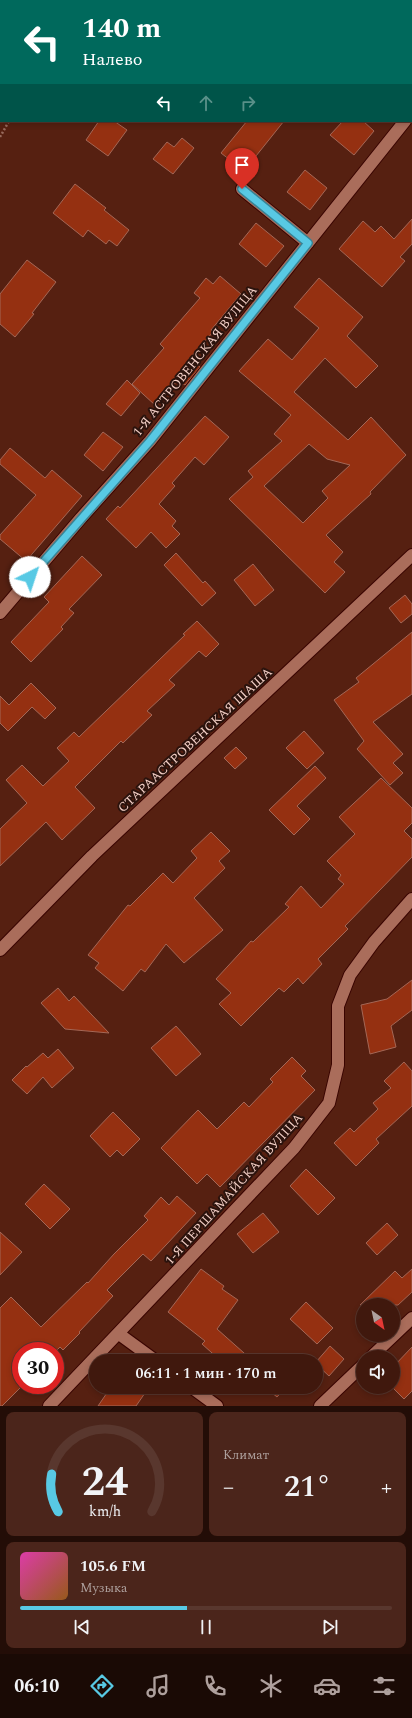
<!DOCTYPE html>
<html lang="ru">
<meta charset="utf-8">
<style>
body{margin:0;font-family:Spectral,serif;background:#4b251b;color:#f1f3f6;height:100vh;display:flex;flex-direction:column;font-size:15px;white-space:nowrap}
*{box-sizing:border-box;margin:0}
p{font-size:13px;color:#aea09d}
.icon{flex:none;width:22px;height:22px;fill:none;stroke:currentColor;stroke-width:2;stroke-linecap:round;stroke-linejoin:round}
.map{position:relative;height:1406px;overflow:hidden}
.side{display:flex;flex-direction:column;gap:6px;padding:6px;background:#230d07;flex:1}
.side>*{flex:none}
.guide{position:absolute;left:0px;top:0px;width:412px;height:122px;box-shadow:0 2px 6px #0003,0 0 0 1px #59372e;background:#00695c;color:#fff;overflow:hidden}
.needle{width:26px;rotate:147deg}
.controls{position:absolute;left:356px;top:1298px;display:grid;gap:8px}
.controls a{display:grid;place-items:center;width:44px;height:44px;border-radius:50%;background:#40180d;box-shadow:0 2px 6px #0003,0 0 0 1px #59372e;font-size:20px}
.speed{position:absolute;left:12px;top:1342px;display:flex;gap:8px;font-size:20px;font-weight:700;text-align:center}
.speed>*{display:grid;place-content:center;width:52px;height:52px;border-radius:50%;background:#40180d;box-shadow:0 2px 6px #0003,0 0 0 1px #59372e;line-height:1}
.speed .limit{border:6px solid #d22;background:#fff;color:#111}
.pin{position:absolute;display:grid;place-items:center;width:34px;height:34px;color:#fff;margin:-41px -17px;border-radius:50% 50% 50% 0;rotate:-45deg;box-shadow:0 0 4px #0007}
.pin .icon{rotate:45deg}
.me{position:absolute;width:44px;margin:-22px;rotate:41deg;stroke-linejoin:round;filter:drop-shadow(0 0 3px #0008)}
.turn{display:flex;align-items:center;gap:14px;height:84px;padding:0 16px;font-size:18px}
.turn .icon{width:52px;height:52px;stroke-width:2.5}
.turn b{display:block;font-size:28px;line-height:34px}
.lanes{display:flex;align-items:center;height:38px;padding:0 16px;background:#0003;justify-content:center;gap:20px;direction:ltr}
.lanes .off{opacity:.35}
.big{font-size:30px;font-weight:600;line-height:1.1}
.side .card{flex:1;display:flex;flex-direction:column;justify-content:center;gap:6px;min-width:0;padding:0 14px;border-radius:8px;background:#4b251b}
.side .dial{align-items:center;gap:0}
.dial svg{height:104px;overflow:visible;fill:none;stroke:#59372e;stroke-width:7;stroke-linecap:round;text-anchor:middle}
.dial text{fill:#f1f3f6;stroke:none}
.song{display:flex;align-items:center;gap:12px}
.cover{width:48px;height:48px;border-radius:6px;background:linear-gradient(135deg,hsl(320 70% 55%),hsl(30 70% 35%))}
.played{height:4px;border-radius:2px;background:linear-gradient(90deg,#58c9e4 45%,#59372e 45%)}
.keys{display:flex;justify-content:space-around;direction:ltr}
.heat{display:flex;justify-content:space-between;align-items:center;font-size:22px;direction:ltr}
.side .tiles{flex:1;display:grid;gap:6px;grid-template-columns:1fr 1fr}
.card:last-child{grid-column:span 2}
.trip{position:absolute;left:89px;top:1354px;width:234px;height:40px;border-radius:20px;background:#40180d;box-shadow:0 2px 6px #0003,0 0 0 1px #59372e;font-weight:600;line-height:40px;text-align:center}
.tab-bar{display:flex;height:64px;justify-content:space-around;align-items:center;background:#1a0a05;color:#aea09d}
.tab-bar .icon{width:28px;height:28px}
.tab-bar .current{color:#58c9e4}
.tab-bar b{font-size:18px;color:#f1f3f6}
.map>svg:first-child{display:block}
.building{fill:#953011;stroke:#a46756;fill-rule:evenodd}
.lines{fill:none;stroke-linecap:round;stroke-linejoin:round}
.minor-casing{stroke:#390400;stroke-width:14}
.major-casing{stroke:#390400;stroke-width:14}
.path{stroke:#986a5d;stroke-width:2.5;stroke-dasharray:2 2;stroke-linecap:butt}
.minor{stroke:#aa6d5b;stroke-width:12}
.major{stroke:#b17489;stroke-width:12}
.tram{stroke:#d5aea3;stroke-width:1}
.route-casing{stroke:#398394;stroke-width:10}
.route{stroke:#58c9e4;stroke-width:7}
.labels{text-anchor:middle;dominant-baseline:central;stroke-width:4;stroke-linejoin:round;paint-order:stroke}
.street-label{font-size:13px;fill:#f5d1c8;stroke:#2b130d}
</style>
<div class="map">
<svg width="412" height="1406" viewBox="0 0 412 1406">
<rect width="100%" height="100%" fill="#562011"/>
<!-- building -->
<path class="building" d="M99,121H114L127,130L108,156L86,140Z
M247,121H284L244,171L221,153Z
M343,121H363L374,131L354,155L330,135Z
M182,138L194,148L173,174L153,159L167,142L174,147Z
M305,170L327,188L310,210L287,192Z
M75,184L106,208L104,210L129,230L117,246L109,240L106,244L88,230L83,237L53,213Z
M412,219V244L400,257L405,261L382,287L339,249L363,221L375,232L381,226L394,239Z
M256,223L284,246L266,267L239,244Z
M27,260L56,282L32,313L34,314L15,337L0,324V294Z
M220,276L241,294L211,330L213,332L190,358L200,367L185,385L178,380L155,405L132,384L164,348L160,344L200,298L194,293L206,278L213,284Z
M319,278L363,317L347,336L378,366L356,388L325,358L294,392L348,440L371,417L406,455L370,492L371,494L326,535L343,552L334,562L345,572L325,593L229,499L253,477L248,471L282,441L274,434L291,415L239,371L268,339L292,360L319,328L294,307ZM309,444L327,459L350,465L322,491L328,498L303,523L264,486Z
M127,380L140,393L121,416L106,404Z
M205,416L229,437L204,465L195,457L172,483L175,486L159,504L176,521L172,526L180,534L166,548L151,532L136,548L106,519L118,506L120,508Z
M103,432L123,447L103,471L84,455Z
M10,448L45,478L52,470L82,496L26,561L0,539V535L36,495L0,464V460Z
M176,553L203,583L205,581L216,593L202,606L164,565Z
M82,556L102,575L69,609L74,613L61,627L63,629L31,662L11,642L49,602L44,597Z
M253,564L274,590L255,606L234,580Z
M405,595L412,604V614L401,623L389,608Z
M197,621L219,644L206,657L199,651L169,680L175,685L147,711L152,715L123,743L121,741L75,787L95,808L62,840L46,822L0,866V829L27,803L6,780L22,765L43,786L69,761L57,748L74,732L79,737L185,635L183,634Z
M412,632V694L373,722L403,754L393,763L403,773L390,785L357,749L364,741L334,700L359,682L356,678Z
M31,683L56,708L45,719L32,707L8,731L0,723V696L9,705Z
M304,731L324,753L307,769L286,748Z
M236,747L247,758L235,769L224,758Z
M315,766L326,778L297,806L310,819L294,835L269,810Z
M381,778L412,808V823L404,831L412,839V857L345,926L348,929L318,959L322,964L303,984L298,978L284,992L279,988L241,1026L219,1004L231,993L216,979L251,941L253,942L289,907L285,904L301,886L321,908L344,884L338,879L341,875L327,861L355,834L339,817Z
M211,832L230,851L219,861L225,868L194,898L223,930L184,963L166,944L145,972L141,969L123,991L95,968L99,963L88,955L128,905L130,906L163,873L173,883L197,858L191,851Z
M412,980V1010L391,1026L396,1047L370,1054L361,1005L387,999Z
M58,988L69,1001L74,996L109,1033L65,1029L41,1003Z
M176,1026L201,1054L176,1076L151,1048Z
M58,1049L74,1068L52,1088L43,1077L27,1094L12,1080L26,1066L27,1067L43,1053L48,1058Z
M292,1057L306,1071L301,1076L315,1090L220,1187L207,1174L197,1184L161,1148L198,1110L217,1129L244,1102L249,1107L273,1082L270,1079Z
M404,1062L412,1071V1106L376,1139L379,1143L356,1166L334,1143L350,1128L354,1132L378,1109L373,1103L391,1088L384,1081Z
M113,1112L140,1139L123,1156L117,1150L110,1157L90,1136Z
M306,1169L335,1198L318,1215L290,1186Z
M44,1184L70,1209L50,1229L25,1204Z
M177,1196L196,1213L151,1261L143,1254L107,1290L113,1296L79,1332L80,1333L63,1350L60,1347L56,1351H21V1387L2,1406H0V1308L11,1297L41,1327L87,1282L88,1283L114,1254L148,1220L144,1216L161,1197L169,1205Z
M263,1213L279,1232L253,1253L237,1234Z
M387,1223L398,1235L377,1255L366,1243Z
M0,1232L22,1252L0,1275Z
M201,1269L224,1286L222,1289L238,1300L217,1329L253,1361H221L202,1344L205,1341L168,1312Z
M412,1269V1292L398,1305H360L395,1271L402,1278Z
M306,1302L333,1328L317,1344L290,1319Z
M330,1346L344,1359L329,1376L316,1364V1362Z
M412,1347V1391L404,1399L393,1388V1367Z
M111,1387H136L145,1393L136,1406H98Z
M265,1387H286L277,1397Z"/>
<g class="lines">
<defs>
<path id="minor" d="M85,0L86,1
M411,113L412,112
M242,189L308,243
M0,613L81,518L150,441L405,121
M0,950L92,856L412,555
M119,1334L156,1361
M371,1357L412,1318
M191,1387L217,1406
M49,1406L294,1148L329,1103L338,1065V1006L350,975L374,942L412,899
M320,1406L363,1365"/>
<path id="major" d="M54,1V0
M0,3L1,1
M0,96L1,94"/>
</defs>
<!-- minor casing -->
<use href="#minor" class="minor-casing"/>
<!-- major casing -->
<use href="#major" class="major-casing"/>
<!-- path -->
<path class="path" d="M0,137L9,121"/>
<!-- minor -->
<use href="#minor" class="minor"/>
<!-- major -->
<use href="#major" class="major"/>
<!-- tram -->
<path class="tram" d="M21,1L22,0
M35,1L36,0
M0,38L1,37
M0,61L1,59"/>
</g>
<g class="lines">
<defs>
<path id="route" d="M30,577L150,441L308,243L242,189"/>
</defs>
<!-- route casing -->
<use href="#route" class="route-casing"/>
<!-- route -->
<use href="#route" class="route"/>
</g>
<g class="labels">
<!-- street labels -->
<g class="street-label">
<text transform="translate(195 361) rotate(-51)">1-Я АСТРОВЕНСКАЯ ВУЛІЦА</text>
<text transform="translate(195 740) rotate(-43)">СТАРААСТРОВЕНСКАЯ ШАША</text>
<text transform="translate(234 1189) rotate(-48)">1-Я ПЕРШАМАЙСКАЯ ВУЛІЦА</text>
</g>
</g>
</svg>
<div class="controls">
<a><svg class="needle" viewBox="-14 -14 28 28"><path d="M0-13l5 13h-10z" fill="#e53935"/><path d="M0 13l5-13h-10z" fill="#aea09d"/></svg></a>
<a><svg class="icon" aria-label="sound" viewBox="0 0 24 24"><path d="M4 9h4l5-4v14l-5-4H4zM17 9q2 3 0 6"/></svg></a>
</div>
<div class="speed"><div class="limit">30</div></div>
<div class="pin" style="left:242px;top:189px;background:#d93025"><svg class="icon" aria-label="arrive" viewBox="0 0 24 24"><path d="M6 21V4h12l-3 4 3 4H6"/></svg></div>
<svg class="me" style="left:30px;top:577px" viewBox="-20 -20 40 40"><circle r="19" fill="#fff"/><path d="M0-13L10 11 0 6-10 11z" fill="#58c9e4"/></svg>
<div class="trip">06:11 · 1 мин · 170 m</div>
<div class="guide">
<div class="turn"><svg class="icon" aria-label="left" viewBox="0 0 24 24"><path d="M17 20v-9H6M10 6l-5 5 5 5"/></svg><div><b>140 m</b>Налево</div></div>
<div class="lanes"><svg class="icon" aria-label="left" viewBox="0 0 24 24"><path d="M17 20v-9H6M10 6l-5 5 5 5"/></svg><svg class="icon off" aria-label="ahead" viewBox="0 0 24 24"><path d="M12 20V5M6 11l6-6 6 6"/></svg><svg class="icon off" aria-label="right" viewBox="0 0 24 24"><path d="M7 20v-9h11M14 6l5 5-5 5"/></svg></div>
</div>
</div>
<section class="side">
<div class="tiles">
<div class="card dial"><svg viewBox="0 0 100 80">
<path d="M14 69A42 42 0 1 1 86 69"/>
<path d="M14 69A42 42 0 0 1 9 40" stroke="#58c9e4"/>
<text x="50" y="56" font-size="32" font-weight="700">24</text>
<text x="50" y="72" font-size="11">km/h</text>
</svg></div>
<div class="card"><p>Климат</p>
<div class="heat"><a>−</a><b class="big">21°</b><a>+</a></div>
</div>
<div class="card">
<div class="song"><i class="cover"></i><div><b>105.6 FM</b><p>Музыка</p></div></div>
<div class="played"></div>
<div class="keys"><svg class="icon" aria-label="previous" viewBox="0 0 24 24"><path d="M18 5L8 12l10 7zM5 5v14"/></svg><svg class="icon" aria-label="pause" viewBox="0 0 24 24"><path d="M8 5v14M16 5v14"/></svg><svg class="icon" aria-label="next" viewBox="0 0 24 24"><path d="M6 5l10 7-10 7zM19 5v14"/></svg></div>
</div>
</div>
</section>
<nav class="tab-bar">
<b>06:10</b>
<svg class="icon current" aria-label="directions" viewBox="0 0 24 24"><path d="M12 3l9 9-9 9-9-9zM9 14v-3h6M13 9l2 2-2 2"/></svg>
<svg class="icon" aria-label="music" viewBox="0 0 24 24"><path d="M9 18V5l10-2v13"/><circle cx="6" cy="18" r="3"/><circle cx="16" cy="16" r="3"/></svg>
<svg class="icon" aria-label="phone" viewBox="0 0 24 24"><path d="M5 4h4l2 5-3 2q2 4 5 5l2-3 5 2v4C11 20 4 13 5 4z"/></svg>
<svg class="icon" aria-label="climate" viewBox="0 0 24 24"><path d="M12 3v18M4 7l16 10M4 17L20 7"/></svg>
<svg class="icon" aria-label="car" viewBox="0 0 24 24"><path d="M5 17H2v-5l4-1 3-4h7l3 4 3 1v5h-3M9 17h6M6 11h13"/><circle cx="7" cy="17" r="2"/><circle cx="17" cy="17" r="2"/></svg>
<svg class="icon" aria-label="filters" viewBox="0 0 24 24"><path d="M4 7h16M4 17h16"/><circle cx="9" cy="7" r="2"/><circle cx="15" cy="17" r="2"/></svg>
</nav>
